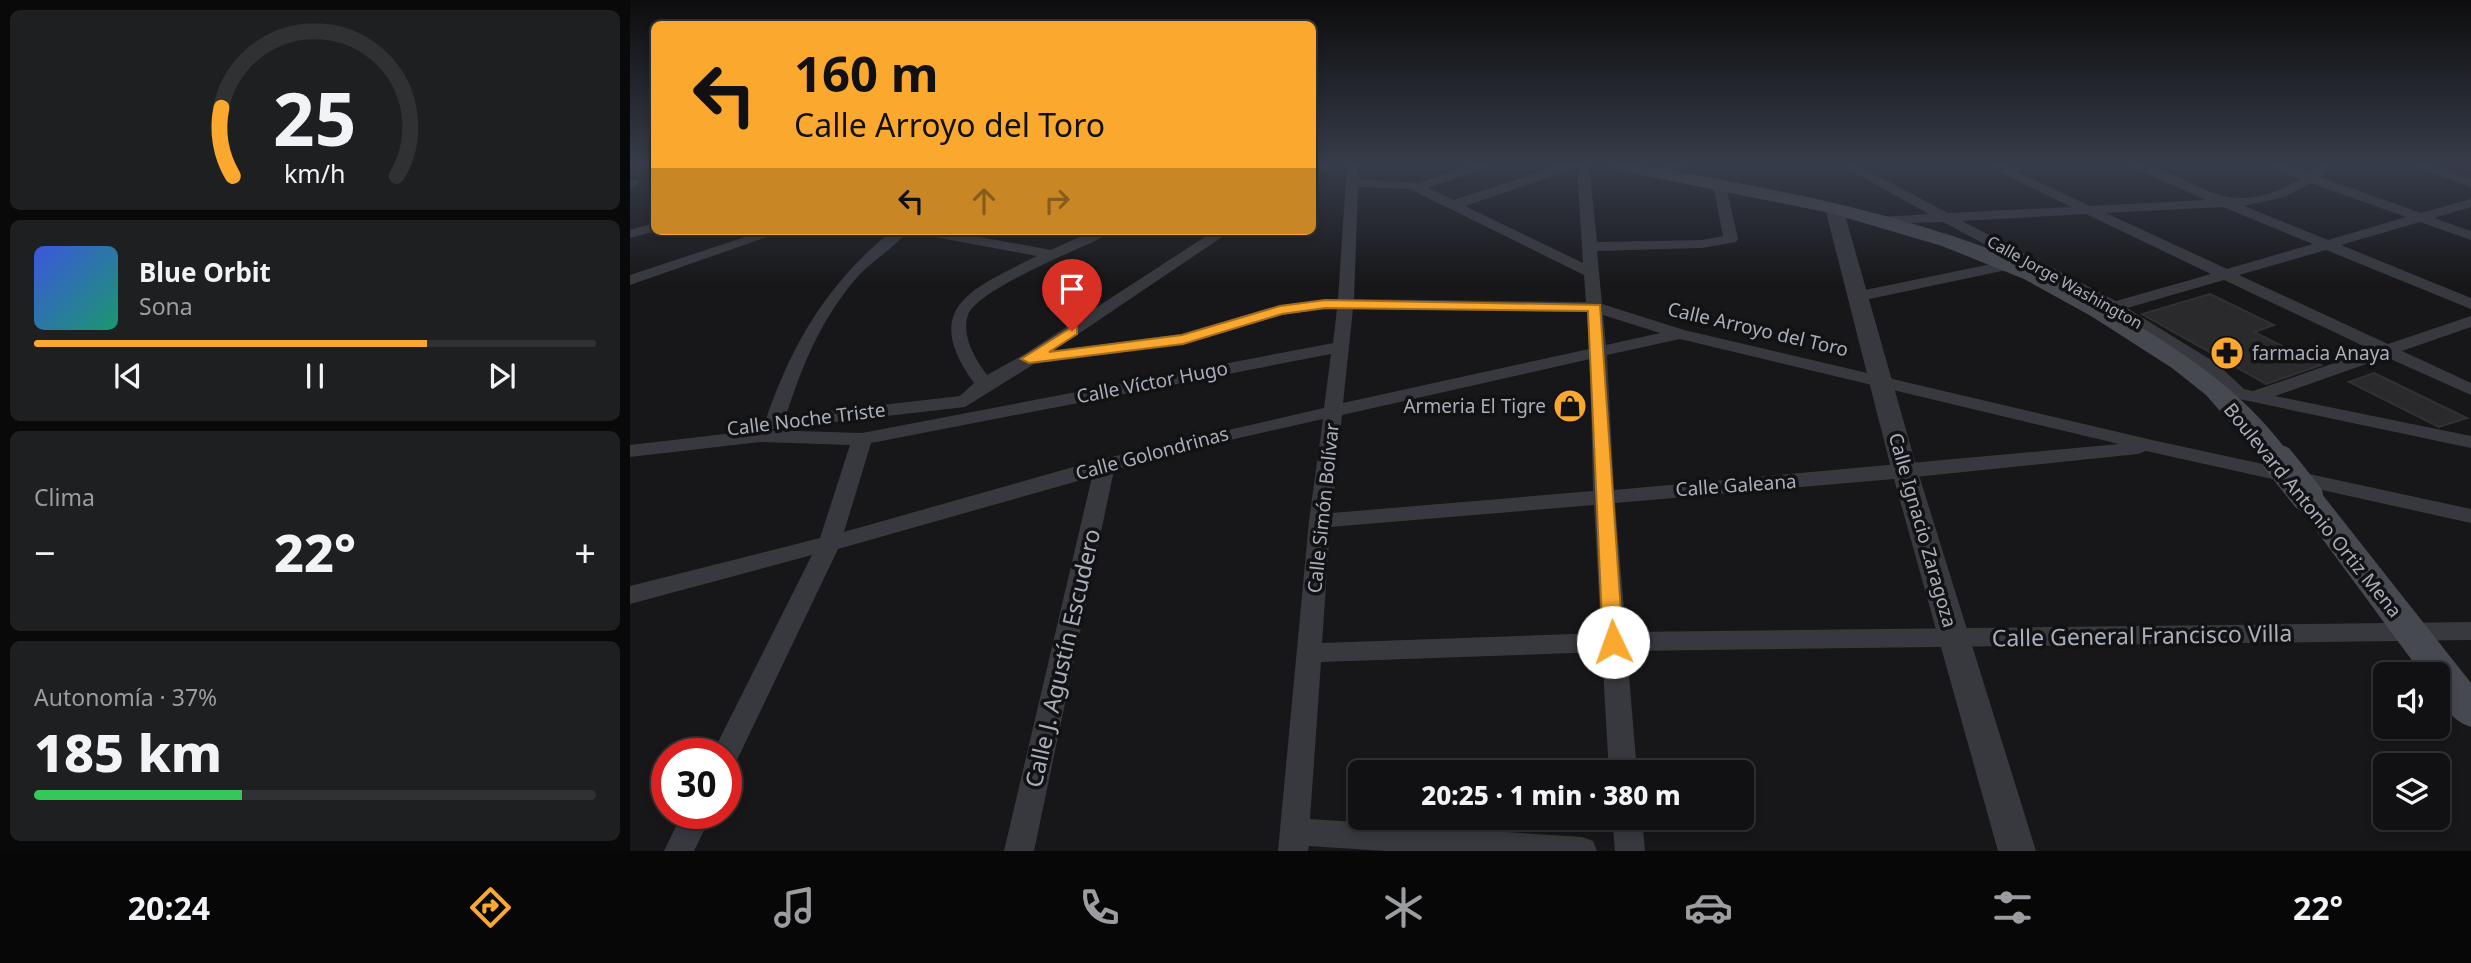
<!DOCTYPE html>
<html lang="es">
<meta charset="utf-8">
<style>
body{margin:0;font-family:"Noto Sans",sans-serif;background:#1e1f21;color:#f1f3f6;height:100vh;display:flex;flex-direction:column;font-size:26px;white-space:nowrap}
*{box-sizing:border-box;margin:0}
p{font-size:23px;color:#9c9da0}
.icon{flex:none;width:38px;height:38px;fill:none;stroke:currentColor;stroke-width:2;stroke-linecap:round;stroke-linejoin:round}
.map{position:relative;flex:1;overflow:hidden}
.details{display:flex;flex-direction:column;gap:10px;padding:10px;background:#09090a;width:630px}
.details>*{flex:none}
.banner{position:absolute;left:21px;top:21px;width:665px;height:214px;border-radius:10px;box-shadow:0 4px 10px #0003,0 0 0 2px #303133;background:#fba82e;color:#111;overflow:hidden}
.tools{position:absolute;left:1743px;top:662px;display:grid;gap:14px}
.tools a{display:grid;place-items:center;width:77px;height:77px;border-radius:10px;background:#111113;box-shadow:0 4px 10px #0003,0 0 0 2px #303133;font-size:35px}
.speed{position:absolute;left:21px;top:738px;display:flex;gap:14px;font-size:35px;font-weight:700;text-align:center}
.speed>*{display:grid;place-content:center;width:91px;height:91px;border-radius:50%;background:#111113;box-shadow:0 4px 10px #0003,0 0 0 2px #303133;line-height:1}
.speed .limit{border:10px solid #d22;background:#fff;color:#111}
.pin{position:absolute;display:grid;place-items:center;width:60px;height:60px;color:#fff;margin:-72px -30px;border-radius:50% 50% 50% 0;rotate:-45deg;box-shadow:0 0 7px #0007}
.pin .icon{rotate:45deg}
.me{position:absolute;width:77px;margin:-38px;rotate:357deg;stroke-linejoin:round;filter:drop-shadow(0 0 5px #0008)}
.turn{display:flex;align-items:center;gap:24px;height:147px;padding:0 28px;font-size:32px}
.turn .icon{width:91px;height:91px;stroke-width:2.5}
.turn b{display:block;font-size:49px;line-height:60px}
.lanes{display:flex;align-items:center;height:66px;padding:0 28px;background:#0003;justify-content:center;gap:35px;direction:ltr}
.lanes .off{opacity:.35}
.big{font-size:52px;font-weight:800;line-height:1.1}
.details .widget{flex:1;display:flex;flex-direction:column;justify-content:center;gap:10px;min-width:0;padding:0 24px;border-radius:10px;background:#1e1f21}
.details .dial{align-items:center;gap:0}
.dial svg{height:182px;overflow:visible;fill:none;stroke:#303133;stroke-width:7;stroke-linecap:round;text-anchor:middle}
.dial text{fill:#f1f3f6;stroke:none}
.song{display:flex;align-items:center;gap:21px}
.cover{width:84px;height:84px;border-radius:10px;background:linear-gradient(135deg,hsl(230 70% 55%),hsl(160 70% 35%))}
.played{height:7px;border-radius:4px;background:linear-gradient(90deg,#fba82e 70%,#303133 70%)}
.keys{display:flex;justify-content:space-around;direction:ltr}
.heat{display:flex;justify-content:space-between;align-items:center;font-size:38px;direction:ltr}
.charge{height:10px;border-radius:5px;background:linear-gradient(90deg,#34c759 37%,#303133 0)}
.trip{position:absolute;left:718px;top:760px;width:406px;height:70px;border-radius:10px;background:#111113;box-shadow:0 4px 10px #0003,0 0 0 2px #303133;font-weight:800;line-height:70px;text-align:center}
.menu{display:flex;height:112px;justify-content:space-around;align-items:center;background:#070708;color:#9c9da0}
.menu .icon{width:49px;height:49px}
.menu .current{color:#fba82e}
.menu b{font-size:32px;color:#f1f3f6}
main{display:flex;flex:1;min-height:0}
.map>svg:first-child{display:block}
.building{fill:#2a2a2d;stroke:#313135;stroke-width:2}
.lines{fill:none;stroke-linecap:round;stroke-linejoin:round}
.minor{fill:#38393f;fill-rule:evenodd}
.tertiary{fill:#38393f;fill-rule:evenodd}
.secondary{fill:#46494f;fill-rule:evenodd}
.secondary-bridge{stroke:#46494f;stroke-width:32}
.route{fill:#fba82e;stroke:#a36d1e;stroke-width:2}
.labels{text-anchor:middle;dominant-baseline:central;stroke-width:7;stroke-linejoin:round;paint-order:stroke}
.far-street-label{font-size:16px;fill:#a9afba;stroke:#121214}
.street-label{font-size:19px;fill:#a9afba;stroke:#121214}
.poi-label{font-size:19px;fill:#a9afba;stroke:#121214;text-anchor:start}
.near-street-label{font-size:23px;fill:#a9afba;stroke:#121214}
</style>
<main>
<section class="details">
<div class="widget dial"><svg viewBox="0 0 100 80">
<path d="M14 69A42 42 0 1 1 86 69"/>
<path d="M14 69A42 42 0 0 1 9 39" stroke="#fba82e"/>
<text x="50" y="56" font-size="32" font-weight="700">25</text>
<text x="50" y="72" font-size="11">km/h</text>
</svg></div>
<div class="widget">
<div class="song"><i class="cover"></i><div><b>Blue Orbit</b><p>Sona</p></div></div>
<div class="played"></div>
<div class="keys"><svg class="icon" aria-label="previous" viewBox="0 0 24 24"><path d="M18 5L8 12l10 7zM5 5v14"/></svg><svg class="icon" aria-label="pause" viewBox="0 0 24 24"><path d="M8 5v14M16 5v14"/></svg><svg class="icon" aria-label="next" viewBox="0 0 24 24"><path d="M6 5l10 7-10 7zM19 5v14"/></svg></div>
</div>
<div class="widget"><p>Clima</p>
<div class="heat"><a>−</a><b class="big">22°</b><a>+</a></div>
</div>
<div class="widget"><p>Autonomía · 37%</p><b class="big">185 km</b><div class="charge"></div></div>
</section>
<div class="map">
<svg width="1841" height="851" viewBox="0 0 1841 851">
<rect width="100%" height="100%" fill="#171719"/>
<!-- building -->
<path class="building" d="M1580,294L1644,325L1624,332L1691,365L1636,384L1512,314Z
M1744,373L1837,418L1809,427L1719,382Z"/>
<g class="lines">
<!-- minor -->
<path class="minor" d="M689,165H704L682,179V169Z
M717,165H729V179L788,183L844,165H863L798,188L824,200L930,165H959L967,242L1072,240L1093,236L1083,185L1095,182L1108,239L1106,242L1072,248L967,251L972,304L1054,330L1522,440L1841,509V523L1516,451L1508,454L1275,478L985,503L996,632L1841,622V640L997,651L1007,772H979L972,652L691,662L680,819L952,837L963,841L967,851H755L679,846L678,851H648L679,521L693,419L547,452L484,470L404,851H374L462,477L208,549L106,762L96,766V754H82L182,555L0,604V586L190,538L220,445L130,442L0,457V445L129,430L121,425L124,421L136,419C162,343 199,281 262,231H278C265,247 245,259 230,274C193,315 172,365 156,416L330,396L344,383C289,307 343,288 407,256L294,235L287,231H317L421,250L462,231H480C472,239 458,244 447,249C425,259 346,293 338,315C331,336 345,359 357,375L393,355L584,231H601L423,351L551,334L650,305L708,299ZM947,168L953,263L835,206ZM728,187L780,189L954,275L956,302L724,299ZM695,309H707L703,343L232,433L135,430L335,407L404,364L553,344L652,315ZM723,309L957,312L959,349L713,403ZM973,315L1030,333L976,345ZM1050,339L1489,444L984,490L977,355ZM701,354L694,408L468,460L214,532L241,443ZM960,359L963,491L702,513L712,415ZM964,505L971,633L692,643L700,527Z
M1040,165H1064L1025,176L1019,172Z
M1210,165H1226L1318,213L1441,207L1356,165H1372L1460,206L1576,200L1496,165C1568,165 1585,229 1670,179L1638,165H1656L1679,173L1690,165H1704L1690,177L1791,213L1841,199V207L1804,218L1841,231V240L1790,222L1711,245L1841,298V309L1696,250L1609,275L1758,344L1841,316V327L1772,351L1841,383V395L1756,357L1645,396L1841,436V448L1590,395L1587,391L1591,387L1574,371L1482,313L1471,312V306L1313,222L1246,224V218L1251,217L1299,214ZM1681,183L1776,217L1698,240L1614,206L1654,197ZM1593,207L1683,244L1597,269L1476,213ZM1456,214L1581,274L1486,301L1332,221ZM1594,280L1742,350L1623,391L1614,389L1586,363L1497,308Z
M1781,165H1800L1841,179V187Z
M0,180H8L9,183L0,189Z
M24,223L26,231L0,238V230Z
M133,231H154L0,285V275Z
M1381,260L1386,262V268L1230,301L1222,296L1230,291Z
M52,814H82L64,851H34Z
M982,817H1012L1015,851H985Z"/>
<!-- tertiary -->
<path class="tertiary" d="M1204,203L1213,208L1288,472L1406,851H1368L1262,472L1195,208Z"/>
<!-- secondary -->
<path class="secondary" d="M978,165C1028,165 1075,177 1124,186C1221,205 1318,229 1408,269C1447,285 1483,310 1519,332C1574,366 1627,406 1664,461L1659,467L1649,470L1639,467L1576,395L1542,368L1461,316L1394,279L1312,246L1200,213L987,170Z
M1677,486L1688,489L1841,683V727C1817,719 1808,698 1808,674H1792L1666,503L1662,496L1666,489Z"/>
<!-- secondary-bridge -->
<path class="secondary-bridge" d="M1649,461L1677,496"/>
</g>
<!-- sky -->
<linearGradient id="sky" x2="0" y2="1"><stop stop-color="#0d0d0e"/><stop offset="0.58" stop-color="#363c49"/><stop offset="1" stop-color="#363c49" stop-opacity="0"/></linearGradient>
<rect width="1841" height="284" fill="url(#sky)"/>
<!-- route -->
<path class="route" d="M695,300L970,305L993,642L990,647H976L973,642L958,311L695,308L652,314L553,344L399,363L391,359L442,327L447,328V334L419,352L552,335L650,306Z"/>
<!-- icons -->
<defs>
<symbol id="pharmacy-disc" viewBox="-11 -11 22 22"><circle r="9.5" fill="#fba82e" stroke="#121214"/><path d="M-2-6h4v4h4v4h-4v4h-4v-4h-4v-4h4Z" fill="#111"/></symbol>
<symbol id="shop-disc" viewBox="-11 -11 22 22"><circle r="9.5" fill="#fba82e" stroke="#121214"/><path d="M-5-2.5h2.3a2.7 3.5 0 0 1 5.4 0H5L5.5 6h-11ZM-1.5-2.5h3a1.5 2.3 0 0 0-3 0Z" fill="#111"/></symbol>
</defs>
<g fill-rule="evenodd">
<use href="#pharmacy-disc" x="1578" y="334" width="38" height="38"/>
<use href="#shop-disc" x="921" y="387" width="38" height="38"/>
</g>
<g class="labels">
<!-- far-street labels -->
<g class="far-street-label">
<text transform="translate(1435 282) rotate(29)">Calle Jorge Washington</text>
</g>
<!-- street labels -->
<g class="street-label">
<text transform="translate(1128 329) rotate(13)">Calle Arroyo del Toro</text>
<text transform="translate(522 382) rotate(-11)">Calle Víctor Hugo</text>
<text transform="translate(176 419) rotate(-7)">Calle Noche Triste</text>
<text transform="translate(522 453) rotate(-15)">Calle Golondrinas</text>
<text transform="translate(1106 485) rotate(-4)">Calle Galeana</text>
<text transform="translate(693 508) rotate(-84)">Calle Simón Bolívar</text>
<text transform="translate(1683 510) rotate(51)">Boulevard Antonio Ortiz Mena</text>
<text transform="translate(1293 530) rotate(74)">Calle Ignacio Zaragoza</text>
</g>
<!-- poi labels -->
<g class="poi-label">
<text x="1622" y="353">farmacia Anaya</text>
<text x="916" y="406" text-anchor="end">Armeria El Tigre</text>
</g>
<!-- near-street labels -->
<g class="near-street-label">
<text transform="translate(1512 635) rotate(-1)">Calle General Francisco Villa</text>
<text transform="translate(432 658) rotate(-77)">Calle J. Agustín Escudero</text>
</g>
</g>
</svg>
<div class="tools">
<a><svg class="icon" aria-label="sound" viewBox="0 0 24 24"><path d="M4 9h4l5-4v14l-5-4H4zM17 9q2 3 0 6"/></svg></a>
<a><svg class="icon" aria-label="layers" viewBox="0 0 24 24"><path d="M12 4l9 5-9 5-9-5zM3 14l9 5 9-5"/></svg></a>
</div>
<div class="speed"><div class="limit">30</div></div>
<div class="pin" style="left:442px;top:331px;background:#d93025"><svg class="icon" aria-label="arrive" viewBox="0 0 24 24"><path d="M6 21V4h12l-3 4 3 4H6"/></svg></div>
<svg class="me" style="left:983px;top:642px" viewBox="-20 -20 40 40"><circle r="19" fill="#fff"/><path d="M0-13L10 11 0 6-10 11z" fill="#fba82e"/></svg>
<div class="trip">20:25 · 1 min · 380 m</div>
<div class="banner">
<div class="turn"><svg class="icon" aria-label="left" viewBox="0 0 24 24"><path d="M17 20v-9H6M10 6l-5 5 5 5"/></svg><div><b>160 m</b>Calle Arroyo del Toro</div></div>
<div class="lanes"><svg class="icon" aria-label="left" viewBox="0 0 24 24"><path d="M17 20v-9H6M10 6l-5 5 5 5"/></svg><svg class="icon off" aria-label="ahead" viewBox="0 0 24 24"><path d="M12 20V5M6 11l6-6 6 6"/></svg><svg class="icon off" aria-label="right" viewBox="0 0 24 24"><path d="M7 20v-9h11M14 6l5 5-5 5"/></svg></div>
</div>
</div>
</main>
<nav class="menu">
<b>20:24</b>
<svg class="icon current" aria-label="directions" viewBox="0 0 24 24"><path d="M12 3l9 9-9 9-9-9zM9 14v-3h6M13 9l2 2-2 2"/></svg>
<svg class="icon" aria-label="music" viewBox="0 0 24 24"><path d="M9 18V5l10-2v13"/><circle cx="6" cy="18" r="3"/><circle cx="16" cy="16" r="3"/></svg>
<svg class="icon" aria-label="phone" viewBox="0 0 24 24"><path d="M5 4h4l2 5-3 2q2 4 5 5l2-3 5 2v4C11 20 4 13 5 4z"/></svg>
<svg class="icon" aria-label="climate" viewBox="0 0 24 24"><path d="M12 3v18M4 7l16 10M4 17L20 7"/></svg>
<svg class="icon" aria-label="car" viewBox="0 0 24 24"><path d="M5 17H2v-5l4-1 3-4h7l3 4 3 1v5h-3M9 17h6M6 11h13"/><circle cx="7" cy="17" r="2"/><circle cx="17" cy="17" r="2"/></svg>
<svg class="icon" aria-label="filters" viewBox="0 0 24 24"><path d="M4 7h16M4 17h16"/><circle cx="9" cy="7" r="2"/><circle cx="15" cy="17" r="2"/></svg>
<b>22°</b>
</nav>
